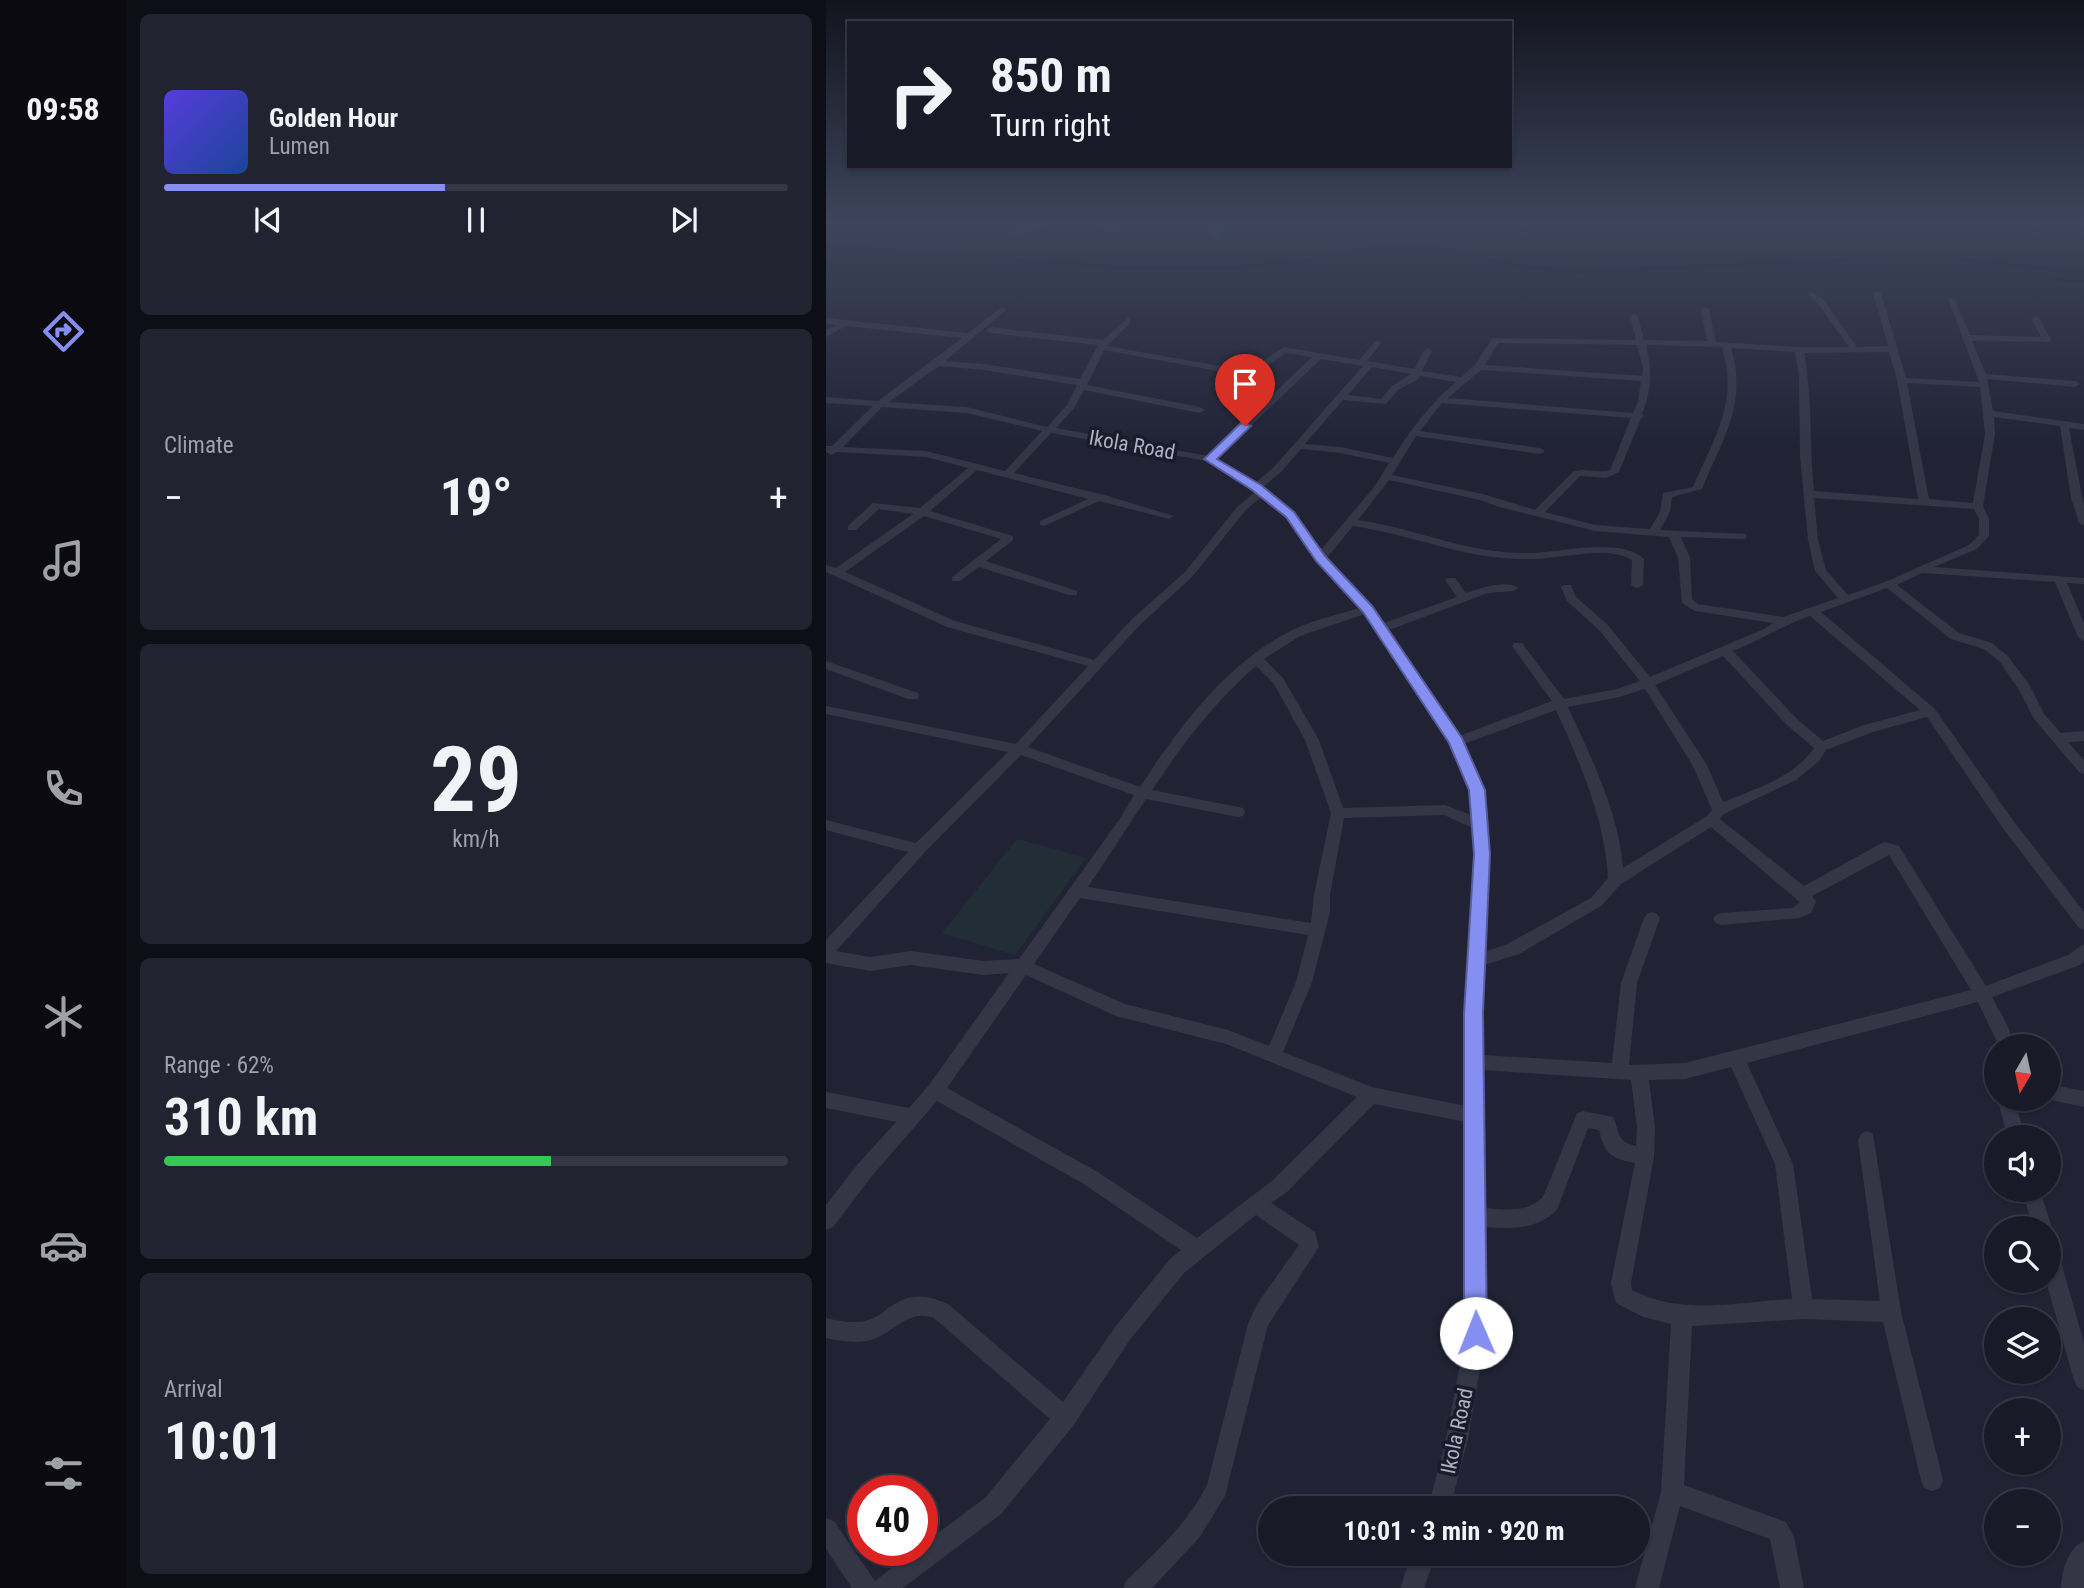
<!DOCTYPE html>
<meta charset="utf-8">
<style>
body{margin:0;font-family:"Roboto Condensed",sans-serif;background:#222330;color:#f1f3f6;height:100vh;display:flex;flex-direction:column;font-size:26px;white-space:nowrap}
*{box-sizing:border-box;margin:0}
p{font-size:23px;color:#9fa1a8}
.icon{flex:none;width:38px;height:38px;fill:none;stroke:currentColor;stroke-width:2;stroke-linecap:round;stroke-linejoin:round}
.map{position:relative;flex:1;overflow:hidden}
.drawer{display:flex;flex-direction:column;gap:14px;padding:14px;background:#0e0e16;width:700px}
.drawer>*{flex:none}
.top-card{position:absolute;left:21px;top:21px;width:665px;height:147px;border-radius:0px;box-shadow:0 2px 5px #0004,0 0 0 2px #373845;background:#191a28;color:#f1f3f6;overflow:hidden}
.needle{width:46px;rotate:189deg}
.controls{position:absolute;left:1158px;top:1034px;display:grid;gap:14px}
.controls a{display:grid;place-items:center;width:77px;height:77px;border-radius:50%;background:#191a28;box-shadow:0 2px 5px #0004,0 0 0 2px #373845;font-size:35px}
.speed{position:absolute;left:21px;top:1475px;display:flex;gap:14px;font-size:35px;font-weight:700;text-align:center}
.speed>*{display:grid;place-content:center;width:91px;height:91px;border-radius:50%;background:#191a28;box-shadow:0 2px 5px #0004,0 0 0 2px #373845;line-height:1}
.speed .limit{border:10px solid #d22;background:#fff;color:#111}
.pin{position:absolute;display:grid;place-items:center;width:60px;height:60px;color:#fff;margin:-72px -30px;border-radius:50% 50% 50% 0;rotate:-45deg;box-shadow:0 0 7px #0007}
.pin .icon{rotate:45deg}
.me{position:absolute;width:77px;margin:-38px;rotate:359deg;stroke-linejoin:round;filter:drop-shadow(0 0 5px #0008)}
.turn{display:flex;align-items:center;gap:24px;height:147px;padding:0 28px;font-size:32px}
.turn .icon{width:91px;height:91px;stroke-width:2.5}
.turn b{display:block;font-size:49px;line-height:60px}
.big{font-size:52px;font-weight:700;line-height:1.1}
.drawer .widget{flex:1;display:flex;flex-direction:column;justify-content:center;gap:10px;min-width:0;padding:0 24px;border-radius:10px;background:#222330}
.drawer .dial{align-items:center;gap:0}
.dial b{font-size:91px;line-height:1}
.song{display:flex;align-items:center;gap:21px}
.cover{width:84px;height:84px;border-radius:10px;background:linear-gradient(135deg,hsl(250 70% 55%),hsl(220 70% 35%))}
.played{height:7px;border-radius:4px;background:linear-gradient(90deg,#858ff1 45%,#373845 45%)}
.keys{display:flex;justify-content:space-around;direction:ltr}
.heat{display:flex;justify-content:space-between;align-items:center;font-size:38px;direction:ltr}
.charge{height:10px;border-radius:5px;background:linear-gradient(90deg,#34c759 62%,#373845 0)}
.trip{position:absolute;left:432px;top:1496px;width:392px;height:70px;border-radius:35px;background:#191a28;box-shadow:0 2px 5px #0004,0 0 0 2px #373845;font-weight:700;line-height:70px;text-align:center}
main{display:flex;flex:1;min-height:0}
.dock{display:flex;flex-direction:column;width:126px;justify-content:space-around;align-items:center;background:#0a0a10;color:#9fa1a8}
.dock .icon{width:49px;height:49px}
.dock .active{color:#858ff1}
.dock b{font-size:32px;color:#f1f3f6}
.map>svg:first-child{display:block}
.green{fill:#222e36}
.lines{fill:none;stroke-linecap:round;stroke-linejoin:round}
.stream{stroke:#151831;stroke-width:2}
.river{fill:#151831;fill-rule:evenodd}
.minor{fill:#343646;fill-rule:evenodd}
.route{fill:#858ff1;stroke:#565d9d;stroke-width:2}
.labels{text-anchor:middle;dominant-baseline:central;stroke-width:7;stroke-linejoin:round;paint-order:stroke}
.street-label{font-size:21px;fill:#aeb0c2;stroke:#191b2a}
</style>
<main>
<nav class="dock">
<b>09:58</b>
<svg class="icon active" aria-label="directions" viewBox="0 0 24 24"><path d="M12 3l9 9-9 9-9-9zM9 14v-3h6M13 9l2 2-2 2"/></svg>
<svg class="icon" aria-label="music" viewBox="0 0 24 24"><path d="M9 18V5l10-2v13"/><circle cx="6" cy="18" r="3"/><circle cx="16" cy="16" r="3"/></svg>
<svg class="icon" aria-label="phone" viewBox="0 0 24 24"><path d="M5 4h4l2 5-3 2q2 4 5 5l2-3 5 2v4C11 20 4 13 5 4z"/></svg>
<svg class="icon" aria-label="climate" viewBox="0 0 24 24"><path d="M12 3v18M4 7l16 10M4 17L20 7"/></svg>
<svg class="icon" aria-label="car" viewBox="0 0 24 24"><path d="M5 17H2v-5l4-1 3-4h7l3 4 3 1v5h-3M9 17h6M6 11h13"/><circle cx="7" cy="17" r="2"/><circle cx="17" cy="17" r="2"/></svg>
<svg class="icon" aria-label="filters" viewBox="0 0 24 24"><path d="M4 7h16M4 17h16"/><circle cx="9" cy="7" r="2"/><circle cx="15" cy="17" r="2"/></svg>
</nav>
<section class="drawer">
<div class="widget">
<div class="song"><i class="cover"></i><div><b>Golden Hour</b><p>Lumen</p></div></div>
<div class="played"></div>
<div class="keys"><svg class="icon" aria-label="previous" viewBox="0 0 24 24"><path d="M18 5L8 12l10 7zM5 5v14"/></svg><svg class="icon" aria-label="pause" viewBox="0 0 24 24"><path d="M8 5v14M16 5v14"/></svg><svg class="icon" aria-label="next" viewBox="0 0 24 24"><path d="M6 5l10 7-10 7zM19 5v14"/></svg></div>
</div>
<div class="widget"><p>Climate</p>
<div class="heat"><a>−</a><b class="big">19°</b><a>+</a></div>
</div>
<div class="widget dial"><b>29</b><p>km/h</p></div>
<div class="widget"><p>Range · 62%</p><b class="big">310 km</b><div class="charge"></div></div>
<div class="widget"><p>Arrival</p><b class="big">10:01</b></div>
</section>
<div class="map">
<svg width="1258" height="1588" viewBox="0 0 1258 1588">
<rect width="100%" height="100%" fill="#212335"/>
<!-- green -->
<path class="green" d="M191,839L260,858L189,955L116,933Z"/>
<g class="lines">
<!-- stream -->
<path class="stream" d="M1226,280L1258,281"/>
<!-- river -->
<path class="river" d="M0,244L316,265H399L482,257L555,244L613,246L695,263L751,268L1105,253L1258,269V275L1105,259L751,274L695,269L613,252L555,250L482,263L399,271H316L0,250Z"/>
<!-- minor -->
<path class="minor" d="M210,224H221L191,234L187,232Z
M271,224H281L293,230L286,232Z
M385,224H393L396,240L389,238Z
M1051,291L1055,293L1080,378L1153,382L1122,298L1129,300L1144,335L1215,337L1205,318L1212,316L1225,340L1224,342L1146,341L1160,374L1249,381L1254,384L1249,387L1161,379L1167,411L1258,424V430L1243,428L1258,506V526L1253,523L1245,498L1234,426L1168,417L1169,434L1157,506L1163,519V536L1151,549L1108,567L1258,578V584L1241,583L1258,623V641L1252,637L1229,582L1096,573L1071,585L1133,633L1166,643L1182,656L1204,686L1218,714L1235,733L1258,731V741L1242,742L1258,760V774L1253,772L1208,719L1193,690L1174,662L1158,649L1125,639L1061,588L995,612L1109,709L1186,819L1258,912V930L1253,928L1176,827L1101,717L1047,732L1000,750L993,761L970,780L898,814L894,819L978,886L1054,844L1059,842L1073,846L1160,986L1242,955L1258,944V961L1254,965L1166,997L1182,1027L1189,1046H1173L1152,1002L921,1063L967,1164L986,1299L1054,1301L1032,1140L1035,1134L1041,1131L1047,1134L1075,1312L1117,1480L1114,1488L1106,1491L1098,1488L1095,1480L1057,1322L978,1319L866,1326L858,1485L960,1522L968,1537L978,1588H954L944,1539L854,1506L833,1588H809L835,1492L845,1324L817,1317L790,1303L785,1283L809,1163C785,1158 779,1155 773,1130L762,1128L731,1210C710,1230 686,1229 659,1227L660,1333L642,1439L624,1508H602L620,1439L640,1333V1122L548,1104L461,1192L445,1203L489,1232L493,1247L442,1325L399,1496L373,1538L326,1588H297L301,1580C331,1551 362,1523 381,1485L422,1324L431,1304L473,1245L430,1215L358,1273L303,1341L247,1426L175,1514L77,1588H26L0,1549V1518L8,1521L49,1581L89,1550H96V1545L159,1498L224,1419L108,1318C82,1308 68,1334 44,1340C29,1344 15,1341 0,1338V1318C14,1321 31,1325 45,1319C52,1317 58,1311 64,1307C85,1292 100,1295 122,1304L237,1402L289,1327L344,1259L355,1250L256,1183L111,1101L45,1177L7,1227L0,1230V1205L31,1165L70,1122L0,1108V1092L83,1108L103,1085L183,973L158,975L85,965L44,971L0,963V940L82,852L0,830V820L90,843L182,752L0,714V706L190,744L262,666L121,627L0,572V565L10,568L87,514L53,509L30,530H22V526L47,503L94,508L142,468L100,457L11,452L6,455L0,452V446H6L47,406L0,403V397L52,401L136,338L20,326L0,337V330L10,325L0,324V318L142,333L176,307L180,309L179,311L119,361L158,364L254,379L272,345L164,333L160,330L164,327L277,340L301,318L304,319V323L281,346L422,371L458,347L533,360L551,340L555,343L541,361L588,369L598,351L602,348L606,351L596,371L635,377L649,365L666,338L810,340L804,316L808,314L812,316L818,340L881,341L875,309L879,307L883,309L890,342L973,347H1023L992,304L982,294L986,292L998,300L1031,347L1062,346L1047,293ZM672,343L811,345L817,368L816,376L659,365ZM820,345L896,347C913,404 888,437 867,487L837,493L834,512L824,529L769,525L719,512L754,476L780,478L793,472L815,418L818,416L816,414C826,390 826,370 820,345ZM905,348L969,352L973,377L974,456L982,540L989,571L1012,598L957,617L872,604L866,599L864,558L855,537L916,539L920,538V534L834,530L844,512L846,497L876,489C896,440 922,403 905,348ZM278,350L424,377L460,353L486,357L382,456L230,428L248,408L258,390L374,413L379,410L374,407L261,385ZM1063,352L1071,380L1092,499L988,491C983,445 987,398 978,353ZM495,359L537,366L447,468L429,483L390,459ZM113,366L158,370L251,385L241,405L221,427L141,407L63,402ZM546,367L585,374L566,386L555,399L522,395ZM655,370L815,381L812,401L807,413L622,398ZM594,376L630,382C604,404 585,429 567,458L514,447L479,444L517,400L560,404L572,390L591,380ZM1081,383L1154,387L1159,434L1147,503L1103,499ZM616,403L805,418L784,470C771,474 759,467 747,472L709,510L657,494L566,475L590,436L714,454L719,451L714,448L594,431ZM56,407L141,413L216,431L179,471L100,451L17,447ZM225,433L381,461L429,492L411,507L359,572L306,619L268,660L129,621L19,572L98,516L175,539L126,577V581H134L153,567L243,595H251V591L160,561L187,540V536L104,511L151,470L262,499L214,521V525L218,526L273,501L343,519L348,516L278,495L188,473ZM475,449L514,453L563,463L549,486L494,551L468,512L436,488L455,472ZM563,480L654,500L677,508L769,531L843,537L852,558L856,603L869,611L947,623L938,629L824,677L781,624L750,597L745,585H737L735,587L741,601L773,630L814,681L791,689L738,699L696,643H688L686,646L688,649L726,701L633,736L563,630L662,593L687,591L693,588C680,579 655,588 640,593L629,578H621L619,580L631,597L558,623L500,559L527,526C589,535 641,561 706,559C734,559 781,545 806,560L805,585L811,588L817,585L818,559C794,537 737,552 707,553C643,555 593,529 532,520ZM435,497L460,516L490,561L533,608C508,616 480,621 457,635C397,668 351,730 314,787L202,747L314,625L367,576L419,511ZM988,498L1148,509L1153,519V535L1143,545L1059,582L1022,595L1000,570L992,540ZM539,614L624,743L644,790L648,816L619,805L517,808L493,740L457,678L438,659L474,636ZM984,616L1094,710L1038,725L997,741L971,719L907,651C934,640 958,625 984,616ZM897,656L961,725L988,748C969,777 927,790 897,802L881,765L829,685ZM430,666L448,684L479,740L505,813L488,895L485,923L262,887L320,799L412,817L417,816L419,812L417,808L412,807L326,790C356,745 389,701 430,666ZM819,689L867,766L886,810L881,816L797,868C793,813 765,757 742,707L793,697ZM730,710C754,763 779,819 782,878L765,898L681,944L659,952L663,826L658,790L638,744ZM195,755L308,795L293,820L193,959L158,961L85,951L44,957L10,951L98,853ZM618,815L649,829L640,1013V1106L546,1087L457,1052L486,982L504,912V895L518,818ZM885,827L974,902L967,908L895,913L890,915L887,919L890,923L895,925L973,918L985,913L990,902L986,896L1063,855L1145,990L859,1063L803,1065L811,983L834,918L831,914L826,912L821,914L818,918L795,983L786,1063L657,1055L658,965L693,954L775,906L795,884ZM254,898L482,935L470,982L443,1046L402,1030L299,1004L208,964ZM200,975L290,1016L400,1044L531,1097L447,1180L371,1238L270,1171L121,1088ZM905,1067L949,1164L966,1299C912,1302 856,1316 806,1290L805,1283L828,1157L829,1127L823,1080L859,1079ZM657,1070L805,1080L811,1127L810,1146C789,1141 795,1134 787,1117L757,1111L751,1113L717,1197C701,1213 680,1210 659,1208Z
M0,661L92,693L93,696L92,699H82L0,669Z
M1223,1084L1258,1091V1107L1220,1099H1223Z
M1171,1098L1188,1099L1200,1138H1182Z
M1196,1190H1214L1226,1228L1223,1234V1228H1207Z
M1223,1245L1230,1248L1233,1255L1258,1343V1390L1251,1387L1248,1380L1220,1281H1223Z
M1258,1541V1588H1235C1236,1571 1241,1549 1258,1541Z
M586,1554H610L598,1588H574Z"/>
</g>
<!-- sky -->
<linearGradient id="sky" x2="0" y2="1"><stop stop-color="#12131d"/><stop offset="0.5" stop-color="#3d455c"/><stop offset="1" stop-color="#3d455c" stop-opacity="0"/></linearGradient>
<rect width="1258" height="446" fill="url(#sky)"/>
<!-- route -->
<path class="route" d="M415,423L425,426L391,459L435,485L468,512L499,556L546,606L636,738L659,790L664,854L657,1013L661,1333L658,1341L650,1345L642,1341L638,1333V1013L648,854L643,790L623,743L537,612L490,561L460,517L426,490L378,459Z"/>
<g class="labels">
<!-- street labels -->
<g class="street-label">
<text transform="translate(306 445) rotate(10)">Ikola Road</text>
<text transform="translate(631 1431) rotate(-78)">Ikola Road</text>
</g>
</g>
</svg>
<div class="controls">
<a><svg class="needle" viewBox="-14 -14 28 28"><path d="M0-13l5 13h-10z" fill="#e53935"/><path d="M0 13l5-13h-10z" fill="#9fa1a8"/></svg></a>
<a><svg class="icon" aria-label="sound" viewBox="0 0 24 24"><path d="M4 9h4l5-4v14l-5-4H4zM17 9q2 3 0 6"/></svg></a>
<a><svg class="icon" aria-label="search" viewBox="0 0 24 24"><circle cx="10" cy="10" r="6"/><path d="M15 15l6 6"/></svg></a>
<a><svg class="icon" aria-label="layers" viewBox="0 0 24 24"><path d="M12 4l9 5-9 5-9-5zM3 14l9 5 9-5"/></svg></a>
<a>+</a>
<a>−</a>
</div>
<div class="speed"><div class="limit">40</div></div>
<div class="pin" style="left:419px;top:426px;background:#d93025"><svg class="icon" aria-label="arrive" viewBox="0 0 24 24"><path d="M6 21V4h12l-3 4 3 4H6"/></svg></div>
<svg class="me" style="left:650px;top:1333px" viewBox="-20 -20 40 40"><circle r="19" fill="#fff"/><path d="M0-13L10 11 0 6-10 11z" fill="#858ff1"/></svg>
<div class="trip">10:01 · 3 min · 920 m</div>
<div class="top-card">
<div class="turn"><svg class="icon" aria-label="right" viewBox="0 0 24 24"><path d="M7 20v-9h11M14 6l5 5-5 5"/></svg><div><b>850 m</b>Turn right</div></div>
</div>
</div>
</main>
